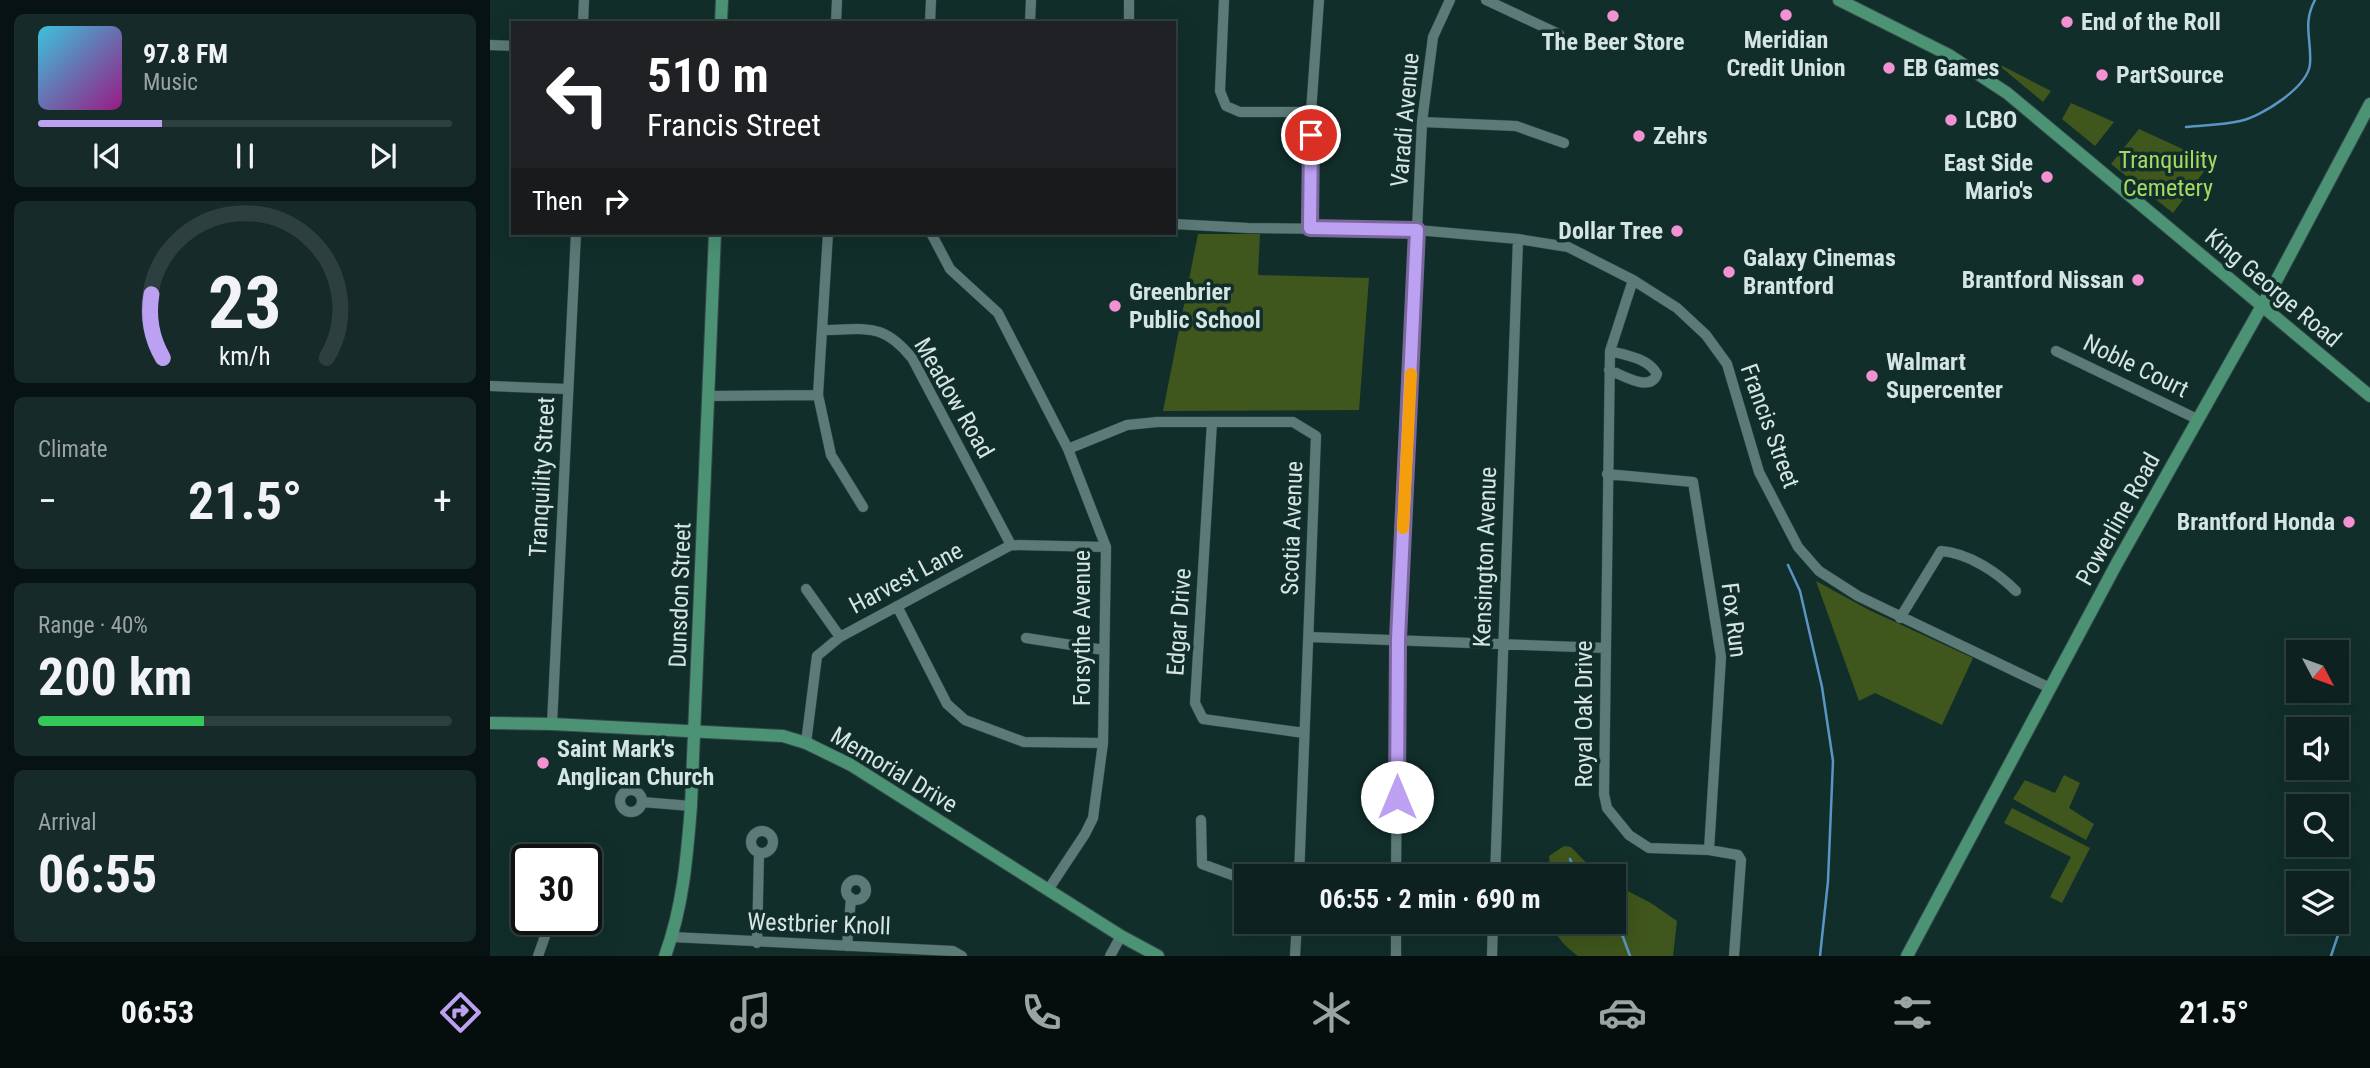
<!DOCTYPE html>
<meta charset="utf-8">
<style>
body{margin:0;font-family:"Roboto Condensed",sans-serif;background:#162a29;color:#f1f3f6;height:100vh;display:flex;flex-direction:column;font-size:26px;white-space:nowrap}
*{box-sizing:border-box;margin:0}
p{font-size:23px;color:#9aa4a5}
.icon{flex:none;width:38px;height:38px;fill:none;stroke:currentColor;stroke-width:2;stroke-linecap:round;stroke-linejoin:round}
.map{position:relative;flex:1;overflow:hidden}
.side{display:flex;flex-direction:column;gap:14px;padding:14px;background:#071312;width:490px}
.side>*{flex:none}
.guide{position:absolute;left:21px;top:21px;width:665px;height:214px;border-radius:0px;box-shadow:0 7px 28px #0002,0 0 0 2px #2d3f3e;background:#202124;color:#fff;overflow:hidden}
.needle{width:46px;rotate:131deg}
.fabs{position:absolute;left:1796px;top:640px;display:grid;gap:14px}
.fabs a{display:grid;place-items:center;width:63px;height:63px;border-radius:0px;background:#0d2220;box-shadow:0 7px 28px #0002,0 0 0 2px #2d3f3e;font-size:35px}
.speed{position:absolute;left:21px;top:844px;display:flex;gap:14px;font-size:35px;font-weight:700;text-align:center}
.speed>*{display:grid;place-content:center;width:91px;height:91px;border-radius:50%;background:#0d2220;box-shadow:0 7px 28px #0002,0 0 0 2px #2d3f3e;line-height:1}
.speed .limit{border:4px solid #111;border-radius:10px;background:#fff;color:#111}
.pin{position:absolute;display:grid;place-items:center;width:60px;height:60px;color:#fff;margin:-30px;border:4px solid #fff;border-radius:50%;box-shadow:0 2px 7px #0007}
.me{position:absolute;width:77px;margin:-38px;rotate:0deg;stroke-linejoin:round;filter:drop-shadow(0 0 5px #0008)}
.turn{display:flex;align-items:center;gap:24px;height:147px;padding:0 21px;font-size:32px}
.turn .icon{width:91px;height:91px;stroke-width:2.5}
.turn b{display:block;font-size:49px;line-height:60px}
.then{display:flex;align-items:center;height:66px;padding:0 21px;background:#0003;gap:14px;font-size:26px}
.big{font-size:52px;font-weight:700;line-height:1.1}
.side .card{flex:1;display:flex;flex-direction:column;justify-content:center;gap:10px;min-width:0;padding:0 24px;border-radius:10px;background:#162a29}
.side .dial{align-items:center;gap:0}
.dial svg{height:182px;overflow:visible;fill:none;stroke:#2d3f3e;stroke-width:7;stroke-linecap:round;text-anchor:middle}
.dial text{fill:#f1f3f6;stroke:none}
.song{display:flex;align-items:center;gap:21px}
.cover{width:84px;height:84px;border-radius:10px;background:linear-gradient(135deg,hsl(190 70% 55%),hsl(310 70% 35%))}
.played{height:7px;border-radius:4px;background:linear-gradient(90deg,#bca0f2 30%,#2d3f3e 30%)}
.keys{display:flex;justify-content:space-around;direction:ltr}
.heat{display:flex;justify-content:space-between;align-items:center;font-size:38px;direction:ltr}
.charge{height:10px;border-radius:5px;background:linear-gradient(90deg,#34c759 40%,#2d3f3e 0)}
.trip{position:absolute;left:744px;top:864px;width:392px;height:70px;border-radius:0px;background:#0d2220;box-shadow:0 7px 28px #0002,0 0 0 2px #2d3f3e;font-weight:700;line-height:70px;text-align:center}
.tabs{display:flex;height:112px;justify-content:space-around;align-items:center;background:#050e0d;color:#9aa4a5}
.tabs .icon{width:49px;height:49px}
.tabs .selected{color:#bca0f2}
.tabs b{font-size:32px;color:#f1f3f6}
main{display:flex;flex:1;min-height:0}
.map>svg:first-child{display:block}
.green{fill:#3f561c}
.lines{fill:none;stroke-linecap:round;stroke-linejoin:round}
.stream{stroke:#5b95c4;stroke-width:2.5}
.minor-casing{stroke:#334846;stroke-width:11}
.major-casing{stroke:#334846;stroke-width:14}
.minor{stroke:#5c7a77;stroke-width:10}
.major{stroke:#4c9375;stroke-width:12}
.route-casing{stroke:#7a689d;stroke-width:18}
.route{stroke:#bca0f2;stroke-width:12}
.slow{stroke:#f59e0b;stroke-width:12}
.poi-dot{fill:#f491d3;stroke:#112e2b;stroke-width:2.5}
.labels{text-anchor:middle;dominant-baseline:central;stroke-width:7;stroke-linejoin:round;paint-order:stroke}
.poi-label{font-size:24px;font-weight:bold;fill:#d5e5e3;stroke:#112e2b;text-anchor:start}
.street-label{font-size:24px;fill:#d5e5e3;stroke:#112e2b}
.park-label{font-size:24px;fill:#a7d961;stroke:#112e2b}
</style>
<main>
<section class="side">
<div class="card">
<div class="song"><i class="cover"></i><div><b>97.8 FM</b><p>Music</p></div></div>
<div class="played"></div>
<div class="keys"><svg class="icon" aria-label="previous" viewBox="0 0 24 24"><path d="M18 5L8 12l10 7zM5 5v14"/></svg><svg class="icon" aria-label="pause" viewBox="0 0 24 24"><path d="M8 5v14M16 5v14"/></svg><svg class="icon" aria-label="next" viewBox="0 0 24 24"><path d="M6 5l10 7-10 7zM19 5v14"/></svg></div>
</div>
<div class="card dial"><svg viewBox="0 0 100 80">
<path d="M14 69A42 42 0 1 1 86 69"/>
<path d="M14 69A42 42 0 0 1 9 41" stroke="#bca0f2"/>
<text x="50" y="56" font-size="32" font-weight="700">23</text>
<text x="50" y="72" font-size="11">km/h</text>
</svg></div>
<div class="card"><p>Climate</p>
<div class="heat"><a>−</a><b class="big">21.5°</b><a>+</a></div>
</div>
<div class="card"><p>Range · 40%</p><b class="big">200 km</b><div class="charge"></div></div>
<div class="card"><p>Arrival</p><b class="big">06:55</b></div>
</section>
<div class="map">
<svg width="1880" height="956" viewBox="0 0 1880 956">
<rect width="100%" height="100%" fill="#112e2b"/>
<!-- green -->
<path class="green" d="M1505,62L1561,91L1553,102Z
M1581,103L1624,122L1605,146L1572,119Z
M1649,129L1721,162L1683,213L1621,164Z
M708,234H770L768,275L879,278L869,410L673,411Z
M1326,581L1379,610L1483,658L1452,725L1385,693L1369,701Z
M1574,775L1590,783L1579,808L1604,824L1596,840L1523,799L1535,780L1565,793Z
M1522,808L1600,848L1572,903L1560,897L1581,857L1514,823Z
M1074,846L1081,847L1110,877H1061L1059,856Z
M1124,884L1161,903L1187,921L1183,956H1088C1076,947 1065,937 1062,922H1124Z"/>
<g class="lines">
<!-- stream -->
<path class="stream" d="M1696,127C1714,125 1733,125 1750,121C1771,117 1818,87 1820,64C1822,40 1812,24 1825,0
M1298,565L1310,591L1332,687L1343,761L1338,881L1330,956
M1080,859L1087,877
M1122,922L1133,937L1140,956
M1841,956L1848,935L1842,922"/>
<defs>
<path id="minor" d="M734,0L730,91L736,106L750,112H821
M996,0L1069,34
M93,23L94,0
M346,23L347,0
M440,23L441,0
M540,23L541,0
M639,23V0
M0,45L23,46
M932,122L1026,126L1074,143
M684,224L758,228L927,230L1028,239L1078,247L1143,280L1187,308L1216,335L1237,364L1269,472L1308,547L1329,571L1368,596L1560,688
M820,228L821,112L829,0
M338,233L328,395L341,455L373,507
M441,233L460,269L508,313L578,449L616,547L613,743L603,818L595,834L558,890
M1143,280L1120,351L1114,794L1117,808L1139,835L1159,848L1219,850L1248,855L1251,860L1244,956
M332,330C376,330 392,321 422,358L521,545
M1566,351L1707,419
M1119,370C1133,375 1160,393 1167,374C1158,358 1136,355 1120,351
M0,386L77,389
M219,396L328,395
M722,422L705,703L713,719L814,733
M578,449L637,425L667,422H803L826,436L809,877
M1117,474L1203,482L1231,657L1219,850
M316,589L350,637
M407,606L457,704L475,720L534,742L613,743
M1410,618L1451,551C1478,553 1507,572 1526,591
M819,637L1116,648
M536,638L614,650
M62,724L86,233
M316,743L327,656L350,637L521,545L616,547
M130 801a11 11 0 1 1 22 0a11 11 0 1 1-22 0Z
M152,802L201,806
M711,820L712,864L756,880
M261 842a11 11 0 1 1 22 0a11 11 0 1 1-22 0Z
M906,877L908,639L932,122L943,37L960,0
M1005,877L1028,239
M356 890a10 10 0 1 1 20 0a10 10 0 1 1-20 0Z
M37,894L32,903L37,908
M182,937L463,951L472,956
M267,943L269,853
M357,946L361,898
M48,956L61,919
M620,956L631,936
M805,956L807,922
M906,956V922
M1002,956L1003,922"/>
<path id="major" d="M1349,0L1459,55L1517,93L1880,396
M231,23L232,0
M0,723L62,724L293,736L316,743L361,765L631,936L668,956
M175,956C193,907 197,857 201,806L225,233
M1417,956L1627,563L1786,281L1880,104"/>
</defs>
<!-- minor casing -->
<use href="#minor" class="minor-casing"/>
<!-- major casing -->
<use href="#major" class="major-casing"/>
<!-- minor -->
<use href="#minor" class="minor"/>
<!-- major -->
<use href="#major" class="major"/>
</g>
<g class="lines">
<defs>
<path id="route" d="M821,135L820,228L927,230L908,639L907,797"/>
</defs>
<!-- route casing -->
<use href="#route" class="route-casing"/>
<!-- route -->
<use href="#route" class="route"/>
<!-- slow -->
<path class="slow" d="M913,528L921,374"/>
</g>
<!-- markers -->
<g class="poi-dot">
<circle cx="1296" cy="15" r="7"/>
<circle cx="1123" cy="16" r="7"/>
<circle cx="1577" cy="22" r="7"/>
<circle cx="1399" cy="68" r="7"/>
<circle cx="1612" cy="75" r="7"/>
<circle cx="1461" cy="120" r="7"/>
<circle cx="1149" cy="136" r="7"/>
<circle cx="1557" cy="177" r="7"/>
<circle cx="1187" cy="231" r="7"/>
<circle cx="1239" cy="272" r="7"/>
<circle cx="1648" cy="280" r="7"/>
<circle cx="625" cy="306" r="7"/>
<circle cx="1382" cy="376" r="7"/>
<circle cx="1859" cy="522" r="7"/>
<circle cx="53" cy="763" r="7"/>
</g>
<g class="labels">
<!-- poi labels -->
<g class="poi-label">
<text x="1591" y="22">End of the Roll</text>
<text x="1296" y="40" text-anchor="middle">Meridian<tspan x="1296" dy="28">Credit Union</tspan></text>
<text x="1123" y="42" text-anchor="middle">The Beer Store</text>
<text x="1413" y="68">EB Games</text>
<text x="1626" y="75">PartSource</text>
<text x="1475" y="120">LCBO</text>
<text x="1163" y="136">Zehrs</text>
<text x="1543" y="163" text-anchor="end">East Side<tspan x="1543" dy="28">Mario's</tspan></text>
<text x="1173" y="231" text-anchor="end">Dollar Tree</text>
<text x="1253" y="258">Galaxy Cinemas<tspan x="1253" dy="28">Brantford</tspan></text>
<text x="1634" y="280" text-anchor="end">Brantford Nissan</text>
<text x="639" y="292">Greenbrier<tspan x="639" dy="28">Public School</tspan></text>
<text x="1396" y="362">Walmart<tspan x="1396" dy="28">Supercenter</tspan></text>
<text x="1845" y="522" text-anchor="end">Brantford Honda</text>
<text x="67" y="749">Saint Mark's<tspan x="67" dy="28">Anglican Church</tspan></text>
</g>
<!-- street labels -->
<g class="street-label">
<text transform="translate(915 120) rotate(-85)">Varadi Avenue</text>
<text transform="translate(1783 288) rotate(40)">King George Road</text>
<text transform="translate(1646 366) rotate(26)">Noble Court</text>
<text transform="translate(464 398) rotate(60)">Meadow Road</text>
<text transform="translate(1280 426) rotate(70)">Francis Street</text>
<text transform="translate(52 477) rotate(-87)">Tranquility Street</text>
<text transform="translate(1628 519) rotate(-61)">Powerline Road</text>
<text transform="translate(802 528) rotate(-88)">Scotia Avenue</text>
<text transform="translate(995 557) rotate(-88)">Kensington Avenue</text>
<text transform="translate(416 578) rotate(-28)">Harvest Lane</text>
<text transform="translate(190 595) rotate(-88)">Dunsdon Street</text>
<text transform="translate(1244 620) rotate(83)">Fox Run</text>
<text transform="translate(689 622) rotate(-86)">Edgar Drive</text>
<text transform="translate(592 628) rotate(-90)">Forsythe Avenue</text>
<text transform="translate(1094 714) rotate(-90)">Royal Oak Drive</text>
<text transform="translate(404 770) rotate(31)">Memorial Drive</text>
<text transform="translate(329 924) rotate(2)">Westbrier Knoll</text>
</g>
<!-- park labels -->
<g class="park-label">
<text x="1678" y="160">Tranquility<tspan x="1678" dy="28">Cemetery</tspan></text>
</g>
</g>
</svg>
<div class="fabs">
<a><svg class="needle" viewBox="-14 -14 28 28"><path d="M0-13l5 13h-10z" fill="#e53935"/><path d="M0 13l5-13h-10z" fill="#9aa4a5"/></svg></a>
<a><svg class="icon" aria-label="sound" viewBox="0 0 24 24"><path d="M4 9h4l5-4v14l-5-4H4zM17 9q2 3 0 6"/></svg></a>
<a><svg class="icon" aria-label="search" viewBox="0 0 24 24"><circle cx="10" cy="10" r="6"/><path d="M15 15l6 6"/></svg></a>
<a><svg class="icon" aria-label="layers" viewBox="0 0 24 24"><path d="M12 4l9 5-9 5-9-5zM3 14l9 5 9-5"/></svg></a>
</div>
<div class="speed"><div class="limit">30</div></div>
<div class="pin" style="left:821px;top:135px;background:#d93025"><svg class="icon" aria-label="arrive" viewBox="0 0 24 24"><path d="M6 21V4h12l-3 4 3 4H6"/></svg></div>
<svg class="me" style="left:907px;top:797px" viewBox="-20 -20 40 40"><circle r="19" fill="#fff"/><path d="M0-13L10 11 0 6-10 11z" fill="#bca0f2"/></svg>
<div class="trip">06:55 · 2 min · 690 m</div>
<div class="guide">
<div class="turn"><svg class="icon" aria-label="left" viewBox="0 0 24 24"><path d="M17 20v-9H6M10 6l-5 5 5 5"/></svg><div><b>510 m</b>Francis Street</div></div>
<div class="then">Then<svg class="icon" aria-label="right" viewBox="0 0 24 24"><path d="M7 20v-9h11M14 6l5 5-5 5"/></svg></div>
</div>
</div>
</main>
<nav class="tabs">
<b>06:53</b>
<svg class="icon selected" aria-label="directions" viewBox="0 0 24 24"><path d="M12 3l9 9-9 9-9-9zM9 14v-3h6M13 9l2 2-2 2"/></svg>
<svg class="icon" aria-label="music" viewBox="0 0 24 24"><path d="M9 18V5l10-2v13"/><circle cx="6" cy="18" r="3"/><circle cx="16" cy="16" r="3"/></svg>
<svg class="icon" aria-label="phone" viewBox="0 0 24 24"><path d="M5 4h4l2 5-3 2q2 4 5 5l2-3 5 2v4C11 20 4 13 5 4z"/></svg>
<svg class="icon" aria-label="climate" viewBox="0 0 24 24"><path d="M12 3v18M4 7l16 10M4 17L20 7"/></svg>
<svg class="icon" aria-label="car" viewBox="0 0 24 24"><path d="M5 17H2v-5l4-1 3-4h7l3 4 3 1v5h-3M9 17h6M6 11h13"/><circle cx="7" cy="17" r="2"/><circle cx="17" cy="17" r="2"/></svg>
<svg class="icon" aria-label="filters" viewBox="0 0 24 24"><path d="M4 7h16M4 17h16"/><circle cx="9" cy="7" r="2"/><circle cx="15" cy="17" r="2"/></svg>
<b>21.5°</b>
</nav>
